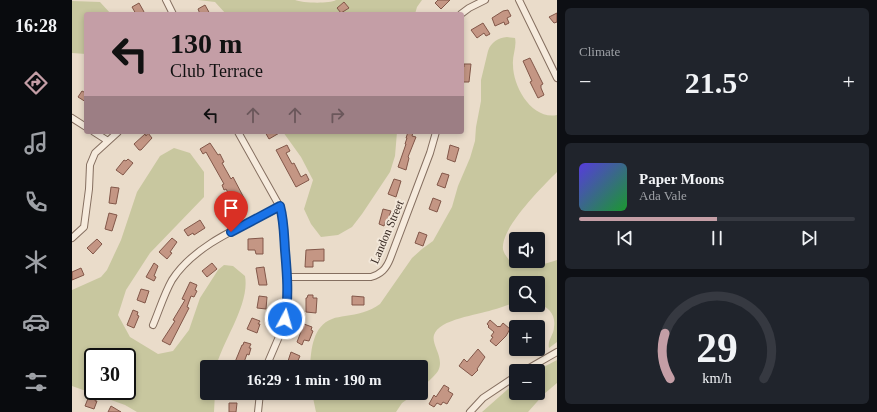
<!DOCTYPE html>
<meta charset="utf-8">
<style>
body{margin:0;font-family:"Times New Roman",serif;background:#20242c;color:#f1f3f6;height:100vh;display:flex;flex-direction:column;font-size:15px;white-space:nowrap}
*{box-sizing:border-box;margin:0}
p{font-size:13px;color:#9ea1a6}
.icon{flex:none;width:22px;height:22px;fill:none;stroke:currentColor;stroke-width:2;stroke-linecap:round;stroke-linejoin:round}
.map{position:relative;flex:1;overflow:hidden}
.side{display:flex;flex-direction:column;gap:8px;padding:8px;background:#0d0f14;width:320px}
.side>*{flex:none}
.banner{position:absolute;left:12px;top:12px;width:380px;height:122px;border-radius:4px;box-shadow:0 2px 6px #0003;background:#c49ea6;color:#111;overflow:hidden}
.fabs{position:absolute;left:437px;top:232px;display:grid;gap:8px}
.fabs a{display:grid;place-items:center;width:36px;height:36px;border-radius:4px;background:#171b24;box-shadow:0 2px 6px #0003;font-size:20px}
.speed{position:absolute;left:12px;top:348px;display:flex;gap:8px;font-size:20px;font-weight:700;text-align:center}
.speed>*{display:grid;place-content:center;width:52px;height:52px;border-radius:50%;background:#171b24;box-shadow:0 2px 6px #0003;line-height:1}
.speed .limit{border:2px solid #111;border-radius:6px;background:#fff;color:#111}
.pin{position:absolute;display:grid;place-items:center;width:34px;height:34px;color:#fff;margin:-41px -17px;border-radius:50% 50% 50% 0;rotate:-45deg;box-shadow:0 0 4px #0007}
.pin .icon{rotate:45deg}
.me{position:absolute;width:44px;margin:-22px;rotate:6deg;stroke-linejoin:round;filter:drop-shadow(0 0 3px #0008)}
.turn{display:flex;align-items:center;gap:14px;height:84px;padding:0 20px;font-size:18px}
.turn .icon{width:52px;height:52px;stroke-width:2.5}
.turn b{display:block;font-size:28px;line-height:34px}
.lanes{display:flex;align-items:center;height:38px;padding:0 20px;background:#0003;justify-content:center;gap:20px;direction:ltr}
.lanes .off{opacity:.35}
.big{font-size:30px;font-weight:600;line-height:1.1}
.side .tile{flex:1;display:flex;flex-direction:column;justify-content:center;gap:6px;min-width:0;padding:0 14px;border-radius:6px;background:#20242c}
.side .dial{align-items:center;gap:0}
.dial svg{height:104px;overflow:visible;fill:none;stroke:#363941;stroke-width:7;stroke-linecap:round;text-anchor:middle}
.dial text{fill:#f1f3f6;stroke:none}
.song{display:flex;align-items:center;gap:12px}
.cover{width:48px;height:48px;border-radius:6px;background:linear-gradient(135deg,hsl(250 70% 55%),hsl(130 70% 35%))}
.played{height:4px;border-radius:2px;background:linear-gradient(90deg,#c49ea6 50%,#363941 50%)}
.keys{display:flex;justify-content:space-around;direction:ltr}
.heat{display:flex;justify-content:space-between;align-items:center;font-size:22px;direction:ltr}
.trip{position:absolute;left:128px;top:360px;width:228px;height:40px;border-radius:4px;background:#171b24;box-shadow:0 2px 6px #0003;font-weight:600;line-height:40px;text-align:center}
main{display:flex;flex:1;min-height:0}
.dock{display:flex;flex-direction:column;width:72px;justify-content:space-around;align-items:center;background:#090b0e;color:#9ea1a6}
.dock .icon{width:28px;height:28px}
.dock .active{color:#c49ea6}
.dock b{font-size:18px;color:#f1f3f6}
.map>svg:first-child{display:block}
.green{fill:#c8c79f;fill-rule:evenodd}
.building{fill:#c49684;stroke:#825749}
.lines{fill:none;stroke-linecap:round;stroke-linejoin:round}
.street-casing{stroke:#856f60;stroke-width:8}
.street{stroke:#f6ebdd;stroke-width:6}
.route-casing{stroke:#114b97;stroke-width:10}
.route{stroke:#1a73e8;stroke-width:7}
.labels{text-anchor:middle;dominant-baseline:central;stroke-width:4;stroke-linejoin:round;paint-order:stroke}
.street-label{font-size:12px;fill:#372922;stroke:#f2e7d9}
</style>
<main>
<nav class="dock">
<b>16:28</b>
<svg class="icon active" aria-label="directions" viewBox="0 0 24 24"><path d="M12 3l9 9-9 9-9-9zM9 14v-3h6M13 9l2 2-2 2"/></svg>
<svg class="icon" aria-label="music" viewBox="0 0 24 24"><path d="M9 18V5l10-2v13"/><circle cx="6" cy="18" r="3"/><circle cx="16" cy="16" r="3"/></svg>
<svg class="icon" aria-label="phone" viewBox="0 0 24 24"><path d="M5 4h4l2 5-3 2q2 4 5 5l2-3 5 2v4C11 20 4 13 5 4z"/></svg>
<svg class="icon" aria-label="climate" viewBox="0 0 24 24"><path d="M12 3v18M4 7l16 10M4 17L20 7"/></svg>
<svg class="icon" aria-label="car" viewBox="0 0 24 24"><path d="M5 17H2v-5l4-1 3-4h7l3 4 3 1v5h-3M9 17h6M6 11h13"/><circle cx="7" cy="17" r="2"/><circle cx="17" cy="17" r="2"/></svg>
<svg class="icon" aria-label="filters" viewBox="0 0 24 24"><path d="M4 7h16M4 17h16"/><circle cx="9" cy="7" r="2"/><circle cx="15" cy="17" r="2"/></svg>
</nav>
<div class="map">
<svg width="485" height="412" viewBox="0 0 485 412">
<rect width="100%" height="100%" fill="#eadcca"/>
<!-- green -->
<path class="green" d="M126,0H223C230,3 257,4 264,0H350L345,7L343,14H154L143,2Z
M0,1L28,2L39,14H14V54L0,53Z
M435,37L443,38C445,47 440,56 441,65C441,87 460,120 485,115V172C470,187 432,225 431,246C430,251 434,256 437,260C455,269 467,266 485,260V342L477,348C475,340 482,335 482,327C484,315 477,307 466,304V283H444V303C435,304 429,308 420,310C406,315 367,319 362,335C359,345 373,358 366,371C362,377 354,383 349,389V367H238C239,349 241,326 260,319C264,317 269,317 273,316C286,314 297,312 308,304L340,258L350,249L361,241L380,207L386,186L398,158L403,141L404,127L409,101V80L416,51C419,42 426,38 435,37Z
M211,132H325L323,156L318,172L290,214L280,227L266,235L249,237L239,224L232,209L241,180L229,157Z
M102,148L118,153L132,172V197L78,253L54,290L46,315L58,337L86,354L101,351L117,330L128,298L146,270L152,265L161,266L173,276C178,304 151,340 144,367H135V393H143L142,412H65L53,405L0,386V290L29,277L35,270L49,240L65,192L88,156ZM21,357H55V391H21Z
M485,360V383L472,394L456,412H410L444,382V393H466V371H464Z
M240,393H344L330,403L324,412H244Z"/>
<!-- building -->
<path class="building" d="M366,0H378L369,9L363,3Z
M272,2L277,8L269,13L265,8Z
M67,3L71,10L73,14H64L60,7Z
M133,5L138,14H128L126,9Z
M436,10L439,16L435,18L437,23L433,25L432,22L423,26L420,18L431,11Z
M485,13V22L482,23L477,17Z
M411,23L418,34L414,36L412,33L405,38L399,30Z
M458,58L471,84L469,85V88L472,95L466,98L458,82L460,81L451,61Z
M392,64H399L397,82H390V67H392Z
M10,91L14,93V102L6,97Z
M193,132H209L197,139Z
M336,132H341L340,136L344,137L336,157L337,158L334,170L326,167L334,144H333L335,138H334Z
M76,133L80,138L69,150H67L62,144L73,134L74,136Z
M138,143L146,155L148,154L152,162L150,163L159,179L161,177L172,198L171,199L174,205L167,209L163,210L156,197L158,196L154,189L152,190L150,185L152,184L134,152L131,154L128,149Z
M215,145L218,151L214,153L220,164L222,163L229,177L234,174L237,180L224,187L204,150Z
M378,145L387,148L383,162L375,159Z
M56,159L61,163L51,175L44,170L52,160L54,161Z
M370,173L377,175L373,188L365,185Z
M322,179L329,181L324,197L316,194Z
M39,187L47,188L44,204L37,203Z
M361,198L369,201L365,212L357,209Z
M311,209L319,211L315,222H313L312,226L307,224Z
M37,213L45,215L40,231L33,229Z
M128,220L133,228L122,235L121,233L116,236L112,230Z
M347,232L355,235L351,246L343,243Z
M100,238L105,242L98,252L100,253L95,259L87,252Z
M191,238V254H184L183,250H176V239Z
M25,239L30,244L21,254L15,248Z
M252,249V261H241V267H233L234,250Z
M82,263L86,266L82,276L84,277L82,281L74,277Z
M140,263L145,269L135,277L130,271Z
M192,267L195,285H187L184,268Z
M9,268L12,275L0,280V272Z
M118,282L125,285L123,290L125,291L122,297L119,296L115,307L117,308L98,345L90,341L103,321L101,320L113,300L110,299Z
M69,289L77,291L73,303L65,300Z
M236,295H241V298H245L244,313L234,312V298H235Z
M187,296L195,297L194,309L185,308Z
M280,296L292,297V305H280Z
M61,310L66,312L65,315L67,316L62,328L55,325Z
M180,318L188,321L186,324H188L185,333L175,329Z
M418,320L426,327L427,326L428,327L431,323L438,329L434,336L424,346L418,341L421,337L419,336L422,332L416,327L417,326L415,324Z
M232,324L240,327L239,330L241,331L237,341L232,340L230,345L225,342Z
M172,342L179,344L177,348H179L177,355L175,354L171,365L163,362L170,345H171Z
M406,349L413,357L405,369L406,370L400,376L387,366L392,359L395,362Z
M219,352L228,356L223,367H214Z
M372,385L377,388L376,391L381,394L375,404L371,402L369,405L365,403L362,407L357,404L362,395L364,397Z
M204,393H217L216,398L204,395Z
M17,396L24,398L23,401H25L22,409L13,406Z
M157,403H165L164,412H157Z
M39,406L49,412H36Z"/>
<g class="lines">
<defs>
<path id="street" d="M94,0L101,14
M447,0L485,78
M389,14L397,8L413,0
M0,118L14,127
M22,132L36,141
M166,132L208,207L211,222L215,277V306L213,319L209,332L194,367
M0,238L12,227L17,189L18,165L23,153L46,132
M215,277H299C309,274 314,269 318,259L358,153L364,132
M81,325C87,311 92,294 100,280C123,244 171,226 208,207
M452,371L485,352
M186,412L188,393
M398,412L411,398L444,376"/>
</defs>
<!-- street casing -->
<use href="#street" class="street-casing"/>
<!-- street -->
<use href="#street" class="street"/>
</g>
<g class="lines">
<defs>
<path id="route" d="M159,232L208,206C212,221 212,235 213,250C215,273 217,296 213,319"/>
</defs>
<!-- route casing -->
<use href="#route" class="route-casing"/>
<!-- route -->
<use href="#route" class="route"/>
</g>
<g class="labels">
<!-- street labels -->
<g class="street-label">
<text transform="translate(315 232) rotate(-67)">Landon Street</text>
</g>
</g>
</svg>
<div class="fabs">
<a><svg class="icon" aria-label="sound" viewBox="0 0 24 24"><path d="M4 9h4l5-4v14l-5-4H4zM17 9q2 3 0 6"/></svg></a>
<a><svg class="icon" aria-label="search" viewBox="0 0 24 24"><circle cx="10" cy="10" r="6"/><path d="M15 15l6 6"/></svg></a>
<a>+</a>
<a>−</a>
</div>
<div class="speed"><div class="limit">30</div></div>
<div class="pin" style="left:159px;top:232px;background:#d93025"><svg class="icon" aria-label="arrive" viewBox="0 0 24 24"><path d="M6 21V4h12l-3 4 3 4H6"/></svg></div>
<svg class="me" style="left:213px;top:319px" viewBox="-20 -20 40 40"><circle r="17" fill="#1a73e8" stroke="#fff" stroke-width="3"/><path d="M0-11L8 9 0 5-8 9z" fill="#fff"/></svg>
<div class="trip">16:29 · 1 min · 190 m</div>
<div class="banner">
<div class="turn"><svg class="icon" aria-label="left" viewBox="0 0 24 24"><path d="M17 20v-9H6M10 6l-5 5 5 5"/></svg><div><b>130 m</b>Club Terrace</div></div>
<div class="lanes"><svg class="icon" aria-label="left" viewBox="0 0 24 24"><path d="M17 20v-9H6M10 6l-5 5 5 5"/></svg><svg class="icon off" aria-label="ahead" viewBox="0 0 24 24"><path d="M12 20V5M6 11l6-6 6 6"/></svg><svg class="icon off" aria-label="ahead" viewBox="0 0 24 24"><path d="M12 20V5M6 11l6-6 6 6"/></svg><svg class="icon off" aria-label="right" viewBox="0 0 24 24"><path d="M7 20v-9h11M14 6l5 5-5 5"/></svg></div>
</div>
</div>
<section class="side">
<div class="tile"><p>Climate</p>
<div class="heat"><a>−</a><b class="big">21.5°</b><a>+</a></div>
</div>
<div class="tile">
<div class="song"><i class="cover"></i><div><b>Paper Moons</b><p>Ada Vale</p></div></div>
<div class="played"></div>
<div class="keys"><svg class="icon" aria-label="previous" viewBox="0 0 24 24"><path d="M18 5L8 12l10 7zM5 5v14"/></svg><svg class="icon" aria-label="pause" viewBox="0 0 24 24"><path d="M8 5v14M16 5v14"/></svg><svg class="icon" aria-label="next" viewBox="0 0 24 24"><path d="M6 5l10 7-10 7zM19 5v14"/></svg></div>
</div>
<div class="tile dial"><svg viewBox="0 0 100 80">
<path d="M14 69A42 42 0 1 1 86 69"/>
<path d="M14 69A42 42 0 0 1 10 34" stroke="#c49ea6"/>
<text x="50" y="56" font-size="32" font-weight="700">29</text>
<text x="50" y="72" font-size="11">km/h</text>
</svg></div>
</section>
</main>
